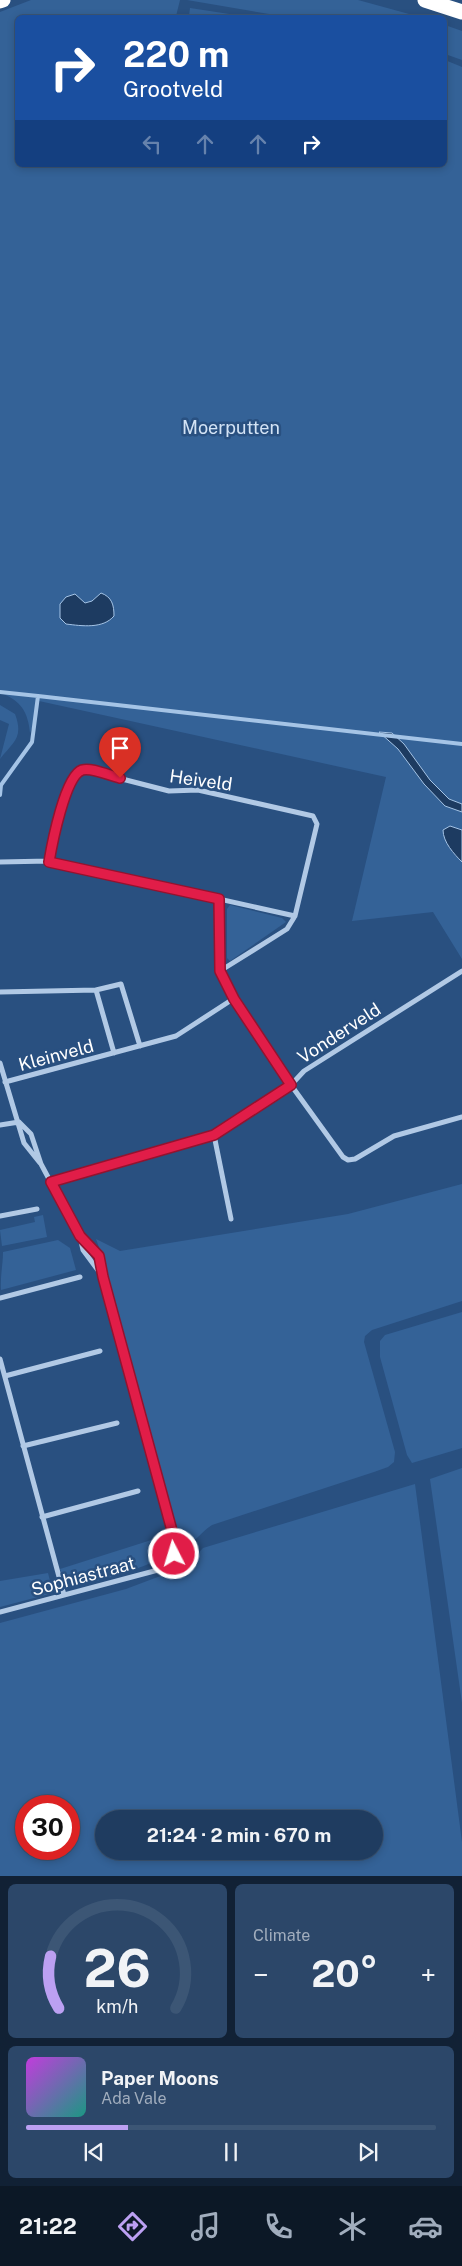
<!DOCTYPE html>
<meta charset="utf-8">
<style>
body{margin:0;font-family:"Public Sans",sans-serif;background:#2c4769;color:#f1f3f6;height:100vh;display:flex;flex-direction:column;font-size:19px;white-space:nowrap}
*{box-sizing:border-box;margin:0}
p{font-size:16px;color:#a1adbd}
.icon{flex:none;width:28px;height:28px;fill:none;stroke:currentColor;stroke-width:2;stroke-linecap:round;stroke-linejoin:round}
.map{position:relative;height:1876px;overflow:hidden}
.side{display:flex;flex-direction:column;gap:8px;padding:8px;background:#112135;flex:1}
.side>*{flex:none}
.hud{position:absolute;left:15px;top:15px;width:432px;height:152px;border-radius:8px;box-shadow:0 2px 8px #0003,0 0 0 1px #3c5675;background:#1a4fa0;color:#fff;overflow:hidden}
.speed{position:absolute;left:15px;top:1795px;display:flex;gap:10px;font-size:25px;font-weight:700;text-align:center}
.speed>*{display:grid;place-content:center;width:65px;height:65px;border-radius:50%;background:#1f3c60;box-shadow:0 2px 8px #0003,0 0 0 1px #3c5675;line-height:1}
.speed .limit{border:8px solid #d22;background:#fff;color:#111}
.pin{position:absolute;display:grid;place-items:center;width:42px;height:42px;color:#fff;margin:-51px -21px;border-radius:50% 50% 50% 0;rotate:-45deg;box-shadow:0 0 5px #0007}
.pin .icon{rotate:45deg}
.me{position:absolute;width:55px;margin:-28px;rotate:355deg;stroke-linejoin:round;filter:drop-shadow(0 0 4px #0008)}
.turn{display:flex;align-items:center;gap:18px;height:105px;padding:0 25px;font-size:22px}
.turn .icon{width:65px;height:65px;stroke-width:2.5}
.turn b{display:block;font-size:35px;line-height:42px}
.lanes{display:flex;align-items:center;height:48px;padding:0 25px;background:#0003;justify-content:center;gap:25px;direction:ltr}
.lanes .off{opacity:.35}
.big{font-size:38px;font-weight:700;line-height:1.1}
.side .card{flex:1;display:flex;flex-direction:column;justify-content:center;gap:8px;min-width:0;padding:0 18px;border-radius:8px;background:#2c4769}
.side .dial{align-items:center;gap:0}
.dial svg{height:130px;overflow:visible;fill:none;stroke:#3c5675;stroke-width:7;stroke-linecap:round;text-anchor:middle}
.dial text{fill:#f1f3f6;stroke:none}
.song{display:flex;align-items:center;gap:15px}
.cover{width:60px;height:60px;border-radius:8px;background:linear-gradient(135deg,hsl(290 70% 55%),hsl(170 70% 35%))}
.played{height:5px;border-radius:2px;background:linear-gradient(90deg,#bca0f2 25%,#3c5675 25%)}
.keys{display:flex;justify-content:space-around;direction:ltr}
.heat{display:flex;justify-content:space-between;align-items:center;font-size:28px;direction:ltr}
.side .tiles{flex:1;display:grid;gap:8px;grid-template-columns:1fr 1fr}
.card:last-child{grid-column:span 2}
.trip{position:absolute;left:95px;top:1810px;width:288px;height:50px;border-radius:25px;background:#1f3c60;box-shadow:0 2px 8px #0003,0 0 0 1px #3c5675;font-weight:700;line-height:50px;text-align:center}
.tabs{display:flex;height:80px;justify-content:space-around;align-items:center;background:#0c1826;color:#a1adbd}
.tabs .icon{width:35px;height:35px}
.tabs .active{color:#bca0f2}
.tabs b{font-size:22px;color:#f1f3f6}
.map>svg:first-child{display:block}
.green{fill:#346297;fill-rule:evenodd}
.water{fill:#1d3b61;stroke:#a5c4e6}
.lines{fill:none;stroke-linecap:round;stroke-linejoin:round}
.stream{stroke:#a5c4e6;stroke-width:4}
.street{stroke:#b1c9e5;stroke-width:5}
.highway{stroke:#fff;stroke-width:15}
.route-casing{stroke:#92132f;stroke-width:12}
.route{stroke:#e11d48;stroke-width:9}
.labels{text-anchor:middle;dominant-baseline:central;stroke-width:5;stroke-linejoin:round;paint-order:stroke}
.park-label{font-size:18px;fill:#d3e3f5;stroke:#295080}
.street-label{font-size:18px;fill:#fff;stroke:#295080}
</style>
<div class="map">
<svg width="462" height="1876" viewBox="0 0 462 1876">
<rect width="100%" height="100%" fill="#295080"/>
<!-- green -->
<path class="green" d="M31,0H180L176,16H189L190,8L249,17L18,18V165H445V60L462,67V804L449,799L430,780L404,744L392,733L380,732L398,749L424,784L445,806L462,812V830L459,828L452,852L462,862V959L433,912L352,921L386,777L39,701L37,717L30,733C28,712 21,700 0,693V12Z
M187,0H358L420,17H287Z
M445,25L462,31V60L445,54Z
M0,705L15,714C24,738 13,742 0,759L9,724L0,720Z
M230,905L282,918L286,922L230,961L227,958V909Z
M462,1184V1301L372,1330L365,1336L364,1342L395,1452L394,1462L388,1467L374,1472L212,1525C201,1532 195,1543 182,1548L104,1261L96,1239L120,1251L348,1214Z
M43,1215L47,1237L2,1246L0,1230L35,1222L34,1217Z
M58,1240L70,1248L76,1270L1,1290C0,1276 3,1265 3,1252Z
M462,1312V1448L412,1463L407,1455L380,1357V1341L385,1335Z
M462,1468V1703L430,1479Z
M415,1484L462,1842V1876H0V1623L126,1589L163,1575L179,1562L194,1558L203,1548ZM69,1806V1849H26V1806ZM104,1819H374V1851H104Z
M164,1536C165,1540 168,1546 166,1551C160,1567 84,1584 66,1589L60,1569Z
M48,1573L53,1593L0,1607V1581Z"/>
<!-- water -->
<path class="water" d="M101,593C112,597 114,605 114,616C103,629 82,626 66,624L60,618V604L66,597L75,594L85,603L92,601Z
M379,732L392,733L404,744L430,780L449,799L462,804V812L445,806L424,784L398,749Z
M450,826L462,830V862C454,854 443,842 443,830Z"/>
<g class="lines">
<!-- stream -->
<path class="stream" d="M0,692L38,696L32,742L1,785L0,795
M38,696L462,744"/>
<!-- street -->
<path class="street" d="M49,861C53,841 63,772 87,770L169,791L198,790L313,816L317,824L295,916L287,929L220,971
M0,862L49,861L295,916
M219,899L220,971L225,984L291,1085L343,1157L348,1160L355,1159L394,1136L462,1117
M96,990L121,984L140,1046
M0,992L96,990L114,1053
M0,1063L24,1143L40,1163
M5,1082L176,1036L233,999
M19,1122L31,1134L41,1164L80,1237L83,1250L103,1277
M0,1125L19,1122
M214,1135L231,1219
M51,1182L214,1135L291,1085L304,1071L462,971
M0,1216L37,1209
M0,1298L80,1277
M0,1359L64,1595
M5,1376L100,1351
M23,1446L117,1423
M42,1517L138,1491
M0,1612L158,1570C172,1563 176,1553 174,1538L103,1277C101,1258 94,1249 80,1237"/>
<!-- highway -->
<path class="highway" d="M425,0L462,12
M0,1L3,0"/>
</g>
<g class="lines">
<defs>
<path id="route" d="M120,778C110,776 92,767 82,770C65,776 52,844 49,862L219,899L220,971L234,999L291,1085L214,1135L51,1182L80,1236L99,1256L103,1277L174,1538V1554"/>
</defs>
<!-- route casing -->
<use href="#route" class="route-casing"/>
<!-- route -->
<use href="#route" class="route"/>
</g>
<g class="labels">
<!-- park labels -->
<g class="park-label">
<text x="231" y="427">Moerputten</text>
</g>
<!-- street labels -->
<g class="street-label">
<text transform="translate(201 780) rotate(8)">Heiveld</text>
<text transform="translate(339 1033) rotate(-33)">Vonderveld</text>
<text transform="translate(56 1055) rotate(-15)">Kleinveld</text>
<text transform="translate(83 1576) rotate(-15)">Sophiastraat</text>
</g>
</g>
</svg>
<div class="speed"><div class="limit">30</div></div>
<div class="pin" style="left:120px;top:778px;background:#d93025"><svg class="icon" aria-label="arrive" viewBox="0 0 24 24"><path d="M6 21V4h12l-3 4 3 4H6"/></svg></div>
<svg class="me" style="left:174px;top:1554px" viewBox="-20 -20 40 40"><circle r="17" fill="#e11d48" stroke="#fff" stroke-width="3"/><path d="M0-11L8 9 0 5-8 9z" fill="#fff"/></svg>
<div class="trip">21:24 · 2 min · 670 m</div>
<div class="hud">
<div class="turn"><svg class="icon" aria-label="right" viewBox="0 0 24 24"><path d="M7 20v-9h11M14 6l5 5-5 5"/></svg><div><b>220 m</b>Grootveld</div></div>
<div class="lanes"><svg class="icon off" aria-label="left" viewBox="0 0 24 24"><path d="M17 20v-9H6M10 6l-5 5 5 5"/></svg><svg class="icon off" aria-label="ahead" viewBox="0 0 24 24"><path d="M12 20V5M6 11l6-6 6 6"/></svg><svg class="icon off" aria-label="ahead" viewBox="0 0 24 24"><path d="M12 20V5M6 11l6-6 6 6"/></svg><svg class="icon" aria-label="right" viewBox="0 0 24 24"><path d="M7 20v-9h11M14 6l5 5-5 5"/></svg></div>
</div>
</div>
<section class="side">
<div class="tiles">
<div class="card dial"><svg viewBox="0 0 100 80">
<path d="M14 69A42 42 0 1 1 86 69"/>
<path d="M14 69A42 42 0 0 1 9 37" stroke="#bca0f2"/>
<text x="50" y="56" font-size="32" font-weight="700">26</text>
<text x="50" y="72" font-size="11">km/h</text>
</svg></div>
<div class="card"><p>Climate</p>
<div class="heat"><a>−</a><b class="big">20°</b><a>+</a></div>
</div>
<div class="card">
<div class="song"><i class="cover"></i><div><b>Paper Moons</b><p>Ada Vale</p></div></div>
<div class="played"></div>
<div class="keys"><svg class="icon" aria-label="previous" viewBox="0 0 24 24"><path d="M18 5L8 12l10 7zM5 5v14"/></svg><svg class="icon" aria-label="pause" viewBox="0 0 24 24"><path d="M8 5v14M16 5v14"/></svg><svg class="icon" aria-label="next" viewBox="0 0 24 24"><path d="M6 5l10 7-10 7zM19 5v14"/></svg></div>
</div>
</div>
</section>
<nav class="tabs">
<b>21:22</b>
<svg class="icon active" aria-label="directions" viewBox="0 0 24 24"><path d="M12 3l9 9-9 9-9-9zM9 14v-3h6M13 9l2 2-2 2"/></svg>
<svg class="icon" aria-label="music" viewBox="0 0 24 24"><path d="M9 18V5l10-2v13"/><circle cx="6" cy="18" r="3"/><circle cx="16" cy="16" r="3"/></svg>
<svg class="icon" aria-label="phone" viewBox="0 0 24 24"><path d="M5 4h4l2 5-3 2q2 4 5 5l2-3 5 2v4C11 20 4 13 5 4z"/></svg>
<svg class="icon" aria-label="climate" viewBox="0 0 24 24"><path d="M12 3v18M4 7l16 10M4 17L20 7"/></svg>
<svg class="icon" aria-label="car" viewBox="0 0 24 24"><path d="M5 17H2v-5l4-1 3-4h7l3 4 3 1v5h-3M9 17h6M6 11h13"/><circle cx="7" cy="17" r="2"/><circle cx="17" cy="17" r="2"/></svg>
</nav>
